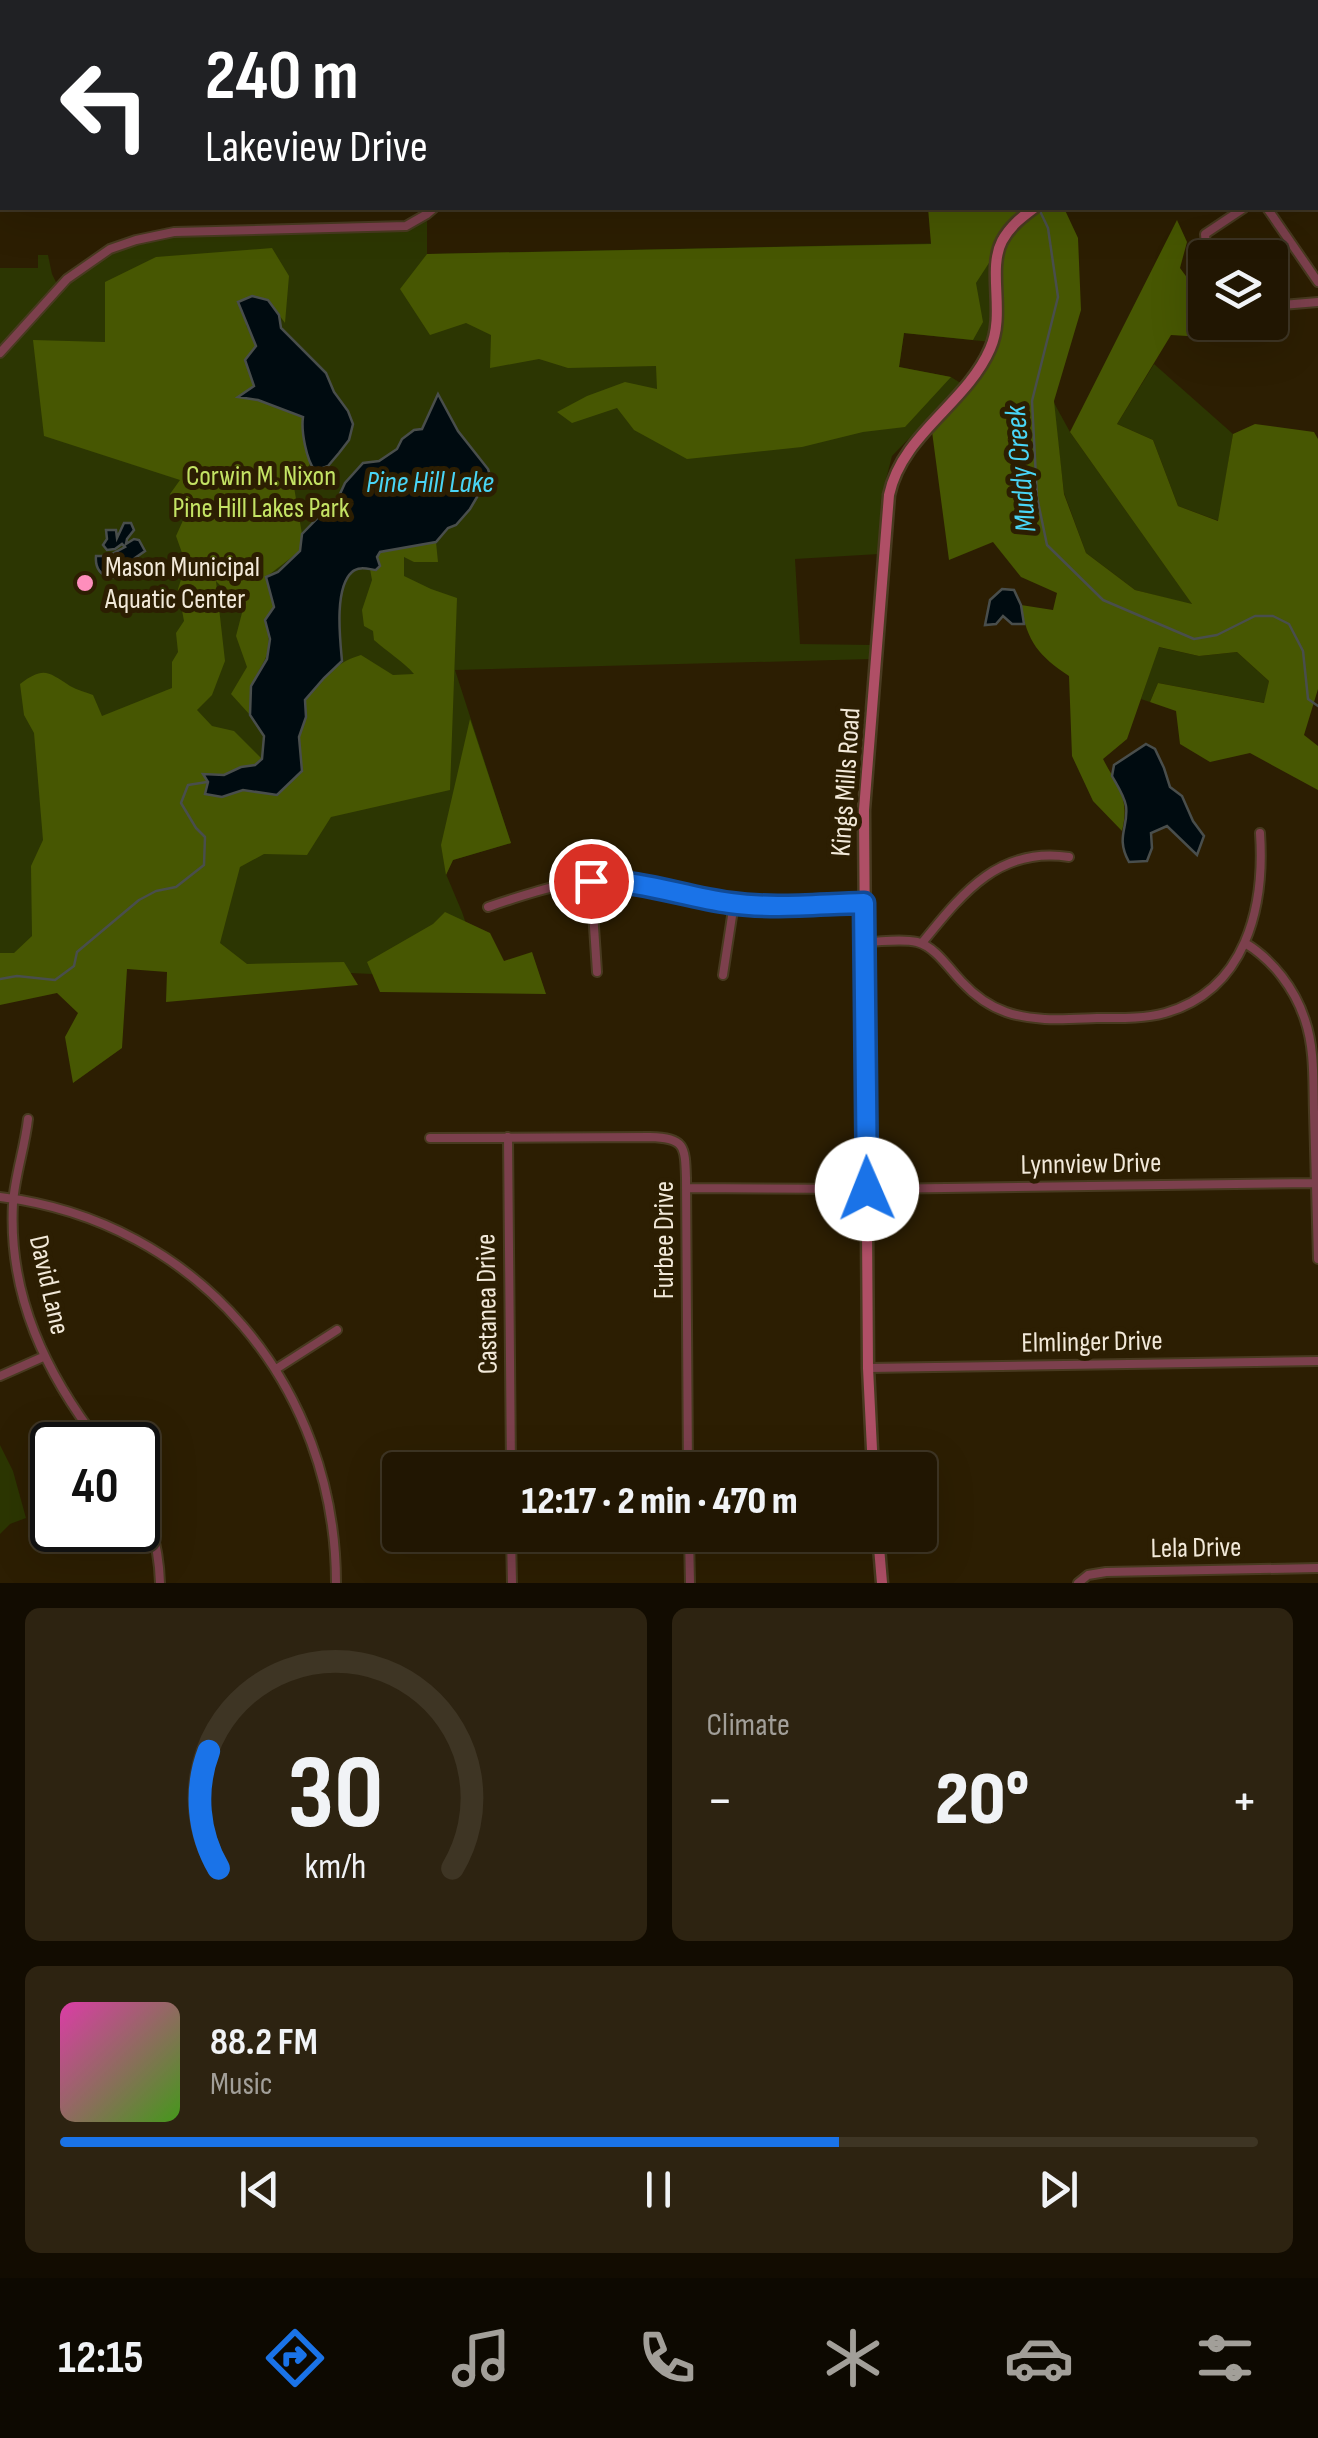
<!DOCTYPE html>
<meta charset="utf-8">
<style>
body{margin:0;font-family:"Sofia Sans Condensed",sans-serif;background:#2d2311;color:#f1f3f6;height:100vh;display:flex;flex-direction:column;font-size:38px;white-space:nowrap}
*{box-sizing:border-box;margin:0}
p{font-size:32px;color:#a29f99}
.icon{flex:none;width:55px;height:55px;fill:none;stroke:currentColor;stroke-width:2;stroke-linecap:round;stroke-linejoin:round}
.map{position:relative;height:1583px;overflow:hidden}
.details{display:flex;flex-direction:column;gap:25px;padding:25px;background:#120c01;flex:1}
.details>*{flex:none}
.top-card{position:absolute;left:0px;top:0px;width:1320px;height:210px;box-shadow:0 10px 40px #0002,0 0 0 2px #3e3524;background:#202124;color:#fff;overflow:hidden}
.fabs{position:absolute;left:1188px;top:240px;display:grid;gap:20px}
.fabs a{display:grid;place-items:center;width:100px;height:100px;border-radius:10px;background:#211602;box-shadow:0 10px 40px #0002,0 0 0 2px #3e3524;font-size:50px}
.speed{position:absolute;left:30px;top:1422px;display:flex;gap:20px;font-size:50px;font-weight:700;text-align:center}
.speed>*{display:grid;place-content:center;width:130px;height:130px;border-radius:50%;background:#211602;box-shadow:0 10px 40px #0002,0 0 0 2px #3e3524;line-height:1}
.speed .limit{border:5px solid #111;border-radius:15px;background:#fff;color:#111}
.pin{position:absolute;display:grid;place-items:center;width:85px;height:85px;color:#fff;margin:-42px;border:5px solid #fff;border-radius:50%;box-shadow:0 2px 10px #0007}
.me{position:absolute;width:110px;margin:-55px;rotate:359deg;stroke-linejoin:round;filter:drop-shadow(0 0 8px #0008)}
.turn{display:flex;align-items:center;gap:35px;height:210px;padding:0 40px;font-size:45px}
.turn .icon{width:130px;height:130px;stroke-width:2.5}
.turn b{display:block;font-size:70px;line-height:85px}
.big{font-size:75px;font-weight:800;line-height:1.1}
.details .widget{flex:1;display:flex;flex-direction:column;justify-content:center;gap:15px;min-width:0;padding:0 35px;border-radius:15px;background:#2d2311}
.details .dial{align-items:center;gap:0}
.dial svg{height:260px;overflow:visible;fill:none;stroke:#3e3524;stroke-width:7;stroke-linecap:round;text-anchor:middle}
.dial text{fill:#f1f3f6;stroke:none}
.song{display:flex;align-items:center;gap:30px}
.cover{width:120px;height:120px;border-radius:15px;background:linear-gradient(135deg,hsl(320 70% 55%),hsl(100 70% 35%))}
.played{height:10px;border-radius:5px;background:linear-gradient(90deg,#1a73e8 65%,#3e3524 65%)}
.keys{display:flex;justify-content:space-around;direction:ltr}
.heat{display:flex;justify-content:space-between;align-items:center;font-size:55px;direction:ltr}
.details .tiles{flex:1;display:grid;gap:25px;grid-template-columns:1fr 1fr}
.widget:last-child{grid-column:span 2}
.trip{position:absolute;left:382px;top:1452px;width:555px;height:100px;border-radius:10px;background:#211602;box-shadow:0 10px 40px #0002,0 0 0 2px #3e3524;font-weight:800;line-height:100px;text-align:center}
.tabs{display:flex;height:160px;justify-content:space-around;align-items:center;background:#0d0901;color:#a29f99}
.tabs .icon{width:70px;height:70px}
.tabs .current{color:#1a73e8}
.tabs b{font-size:45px;color:#f1f3f6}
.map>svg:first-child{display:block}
.green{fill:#2c3602}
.forest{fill:#475702}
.water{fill:#000b10;stroke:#494e4c;stroke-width:2.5}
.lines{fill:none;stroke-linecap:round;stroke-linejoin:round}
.stream{stroke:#494e4c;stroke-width:2.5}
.street-casing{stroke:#483a20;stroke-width:12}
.secondary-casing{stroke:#483a20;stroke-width:15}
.street{stroke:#7c404d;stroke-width:8}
.secondary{stroke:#af4f66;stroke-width:10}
.route-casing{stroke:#114b97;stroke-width:25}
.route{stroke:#1a73e8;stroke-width:18}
.poi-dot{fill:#fe8ebc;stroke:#2c1e02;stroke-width:4}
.labels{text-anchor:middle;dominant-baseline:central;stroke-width:10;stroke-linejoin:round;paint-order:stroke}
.park-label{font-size:28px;fill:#c4e364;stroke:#2c1e02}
.poi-label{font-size:28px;fill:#f2e9d9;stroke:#2c1e02;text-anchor:start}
.street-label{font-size:28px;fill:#f2e9d9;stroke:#2c1e02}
.water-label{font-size:30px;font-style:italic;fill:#49d5f6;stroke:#2c1e02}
</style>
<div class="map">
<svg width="1318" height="1583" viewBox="0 0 1318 1583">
<rect width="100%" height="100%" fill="#2c1e02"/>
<!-- green -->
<path class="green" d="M427,214V254L997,242L991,342L904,333L899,367L951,377L962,384L892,456L881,499L879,554L795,559L800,644L872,645L871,659L455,670L511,843L453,860L446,874L462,912L485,979L37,959L0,965V268H38V255H48L52,274L59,288L110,249L160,233L406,226Z
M1154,364L1233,434L1219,521L1178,506L1153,440L1117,424Z
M1053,401L1070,432L1193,605L1135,590L1086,553L1064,493Z
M1158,647L1199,656L1237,652L1269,681L1265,703L1158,683L1150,702L1141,699Z
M0,1445L13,1471L26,1518L10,1524L0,1534Z"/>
<!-- forest -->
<path class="forest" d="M928,208H1026L1005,240L1039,208H1064L1078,238L1081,310L1054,401L1064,494L1086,553L1135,590L1192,604L1070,432L1177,220L1187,242L1180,268L1205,302V322L1221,324L1219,338L1171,335L1117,424L1153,440L1178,506L1218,521L1233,434L1255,424L1314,432L1318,439V689L1304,735L1318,746V790L1250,753L1210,762L1180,744L1176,711L1150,702L1158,683L1264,703L1269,681L1237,652L1199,656L1159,647L1127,739L1103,759C1118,788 1130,797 1122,831L1093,801L1072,756L1069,676C1039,656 1027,642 1021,605L1053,610L1057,593L1021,577L993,542L949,560L931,424L991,348L998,249L976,283L983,322L973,340L904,333L899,367L951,377L905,427L863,432L802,447L687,459L634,430L617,408L572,423L557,412L587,396L625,382L657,389L656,366L568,368L539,359L490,368L491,335L466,323L430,335L400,289L427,254L931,244Z
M272,248L289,276L285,323L270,303L246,325L256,346L255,386L240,397L258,400L304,417C300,435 309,446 310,464L294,487L302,534L300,551L266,577L274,607L265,620C274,655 266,654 253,683C249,692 251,705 250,715L231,694L247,667L236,636L243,609L216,581L225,661L212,695L197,710L212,726L234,731L262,759L255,765L241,767L224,775H204L222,797L243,790L277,795L302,771L299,737L306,717L305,701C324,678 332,664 361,655L393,675L414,674C403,661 387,652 374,640L373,631L364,626L362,610L372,580L370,569L376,570L377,557L380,552L436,542L438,562H414L404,557V576L431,589L457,598L450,790L331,817L307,855L264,854L240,867L220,943L247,964L344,962L358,985L166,1002L167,972L127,969L122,1048L73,1083L65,1037L78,1013L57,993L0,1005V953H14L32,936L31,866L43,840L34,733L24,715L20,684C44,666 48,672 70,686C77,690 86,692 93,695L102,716L172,688V662L178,652L176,633L184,621L178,589L186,564L176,536L185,516L170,494L180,480L44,436L33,340L105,342V282L156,257Z
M470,719L511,843L453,860L446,875L441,845Z
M445,912L490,933L504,961L532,952L546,994L380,992L367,962L433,924Z"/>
<!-- water -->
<path class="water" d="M252,296L268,300L279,315L281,328L326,373L334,392L348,411L353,424L349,440L339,453L328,466L315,471C306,459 301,431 303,417L258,400L238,397L254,386L245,360L256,346L238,302Z
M438,394L458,431L488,469L490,475L470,509L456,525L448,528L436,542L380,552L377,557L380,566L376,570C368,569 358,566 352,572C334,588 340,639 342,661L324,678L305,700L306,717L299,737L302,771L277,795L243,790L222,797L205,794L208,782L203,774L224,775L241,767L255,765L262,759L264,736L250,715L251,686L267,659L270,639L265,620L274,607L266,577L278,572L300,551L302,534L339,496L345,483L363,463L379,461L397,449L402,439L414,430L422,429Z
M124,523H131L134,530L127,539L126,544L134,539L139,540L145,551L135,558L128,566L117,559L118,563L127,574L111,578C100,575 95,567 96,556H108L125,547L122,544L115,549L107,550L103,545L107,539L106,530H116L117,538Z
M1002,589L1014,590L1021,605L1024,624H1012L1003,616L996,624L985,625L990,600Z
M1146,744L1155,749L1164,768L1170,787L1182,796L1193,821L1204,836L1197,855L1167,826L1151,833L1152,848L1147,861L1129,862C1115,837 1129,827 1126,806C1124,795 1117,785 1112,776L1114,765Z"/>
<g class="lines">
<!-- stream -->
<path class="stream" d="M1074,2V0
M1039,209L1048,228L1058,297L1032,401L1037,497L1047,545L1103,600L1194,639L1217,635L1255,616H1273L1289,624L1303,651L1308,699L1318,706
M0,979L17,976L55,980L74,966L77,952L139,900L156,891L176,887L204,865L205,837L196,828L181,803L188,785L207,782"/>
<defs>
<path id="street" d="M447,0V2
M1267,208L1318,282
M1213,258L1206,246L1205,234L1244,208
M1270,306L1318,302
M0,353L67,279L110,249L136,240L174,232L406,226L427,214L434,208
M591,881L597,972
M488,907C535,891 581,875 632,882C666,886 698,899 731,903C775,908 820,904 864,903
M864,942C881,942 901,938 917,942C936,947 949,969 962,982C974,995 989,1006 1006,1012C1035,1022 1066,1019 1097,1018C1119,1018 1143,1019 1165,1013C1246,990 1265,907 1260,833
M922,943C961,895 998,846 1069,857
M1245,943C1273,960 1295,989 1305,1020C1315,1049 1313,1083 1314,1112C1315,1161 1317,1210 1318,1259
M723,975L734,903
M28,1119C25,1147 15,1175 13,1203C8,1296 46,1374 101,1445
M508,1137L511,1470
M430,1138L650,1137C685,1138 685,1146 686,1178L688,1470
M686,1188L874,1189L1316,1183
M0,1197C198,1221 336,1386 336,1583
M868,1368L1318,1361
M276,1369L337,1330
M0,1376L43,1357
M138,1493C152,1522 159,1550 160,1583
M511,1535L512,1583
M689,1535L690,1583
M1078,1583L1088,1575L1106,1572L1318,1568"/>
<path id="secondary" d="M873,1470L868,1368L864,810L889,495C902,434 966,404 990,349C1006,314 987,270 1002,241C1010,226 1022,217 1034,208
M878,1535L882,1583"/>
</defs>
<!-- street casing -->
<use href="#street" class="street-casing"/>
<!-- secondary casing -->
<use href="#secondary" class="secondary-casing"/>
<!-- street -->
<use href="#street" class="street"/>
<!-- secondary -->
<use href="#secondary" class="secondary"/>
</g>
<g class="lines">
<defs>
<path id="route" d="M591,881C643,880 680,896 730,903C774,909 819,904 864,903L867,1189"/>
</defs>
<!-- route casing -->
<use href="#route" class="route-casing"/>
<!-- route -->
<use href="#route" class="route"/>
</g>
<!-- markers -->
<circle class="poi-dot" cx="85" cy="583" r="10"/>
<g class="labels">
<!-- park labels -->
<g class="park-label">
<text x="261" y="476">Corwin M. Nixon<tspan x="261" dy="32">Pine Hill Lakes Park</tspan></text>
</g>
<!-- poi labels -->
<g class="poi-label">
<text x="105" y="567">Mason Municipal<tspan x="105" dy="32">Aquatic Center</tspan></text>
</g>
<!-- street labels -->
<g class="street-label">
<text transform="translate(846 782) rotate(-86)">Kings Mills Road</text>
<text transform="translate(1091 1164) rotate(-1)">Lynnview Drive</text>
<text transform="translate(664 1240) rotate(-90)">Furbee Drive</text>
<text transform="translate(49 1285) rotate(77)">David Lane</text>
<text transform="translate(487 1304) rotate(-91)">Castanea Drive</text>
<text transform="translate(1092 1342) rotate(-1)">Elmlinger Drive</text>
<text transform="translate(1196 1548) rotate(-1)">Lela Drive</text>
</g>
<!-- water labels -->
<g class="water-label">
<text transform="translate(1021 469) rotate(-95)">Muddy Creek</text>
<text x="430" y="483">Pine Hill Lake</text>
</g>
</g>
</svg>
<div class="fabs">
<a><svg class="icon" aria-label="layers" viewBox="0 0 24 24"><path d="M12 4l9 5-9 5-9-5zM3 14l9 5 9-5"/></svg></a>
</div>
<div class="speed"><div class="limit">40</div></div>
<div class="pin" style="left:591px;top:881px;background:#d93025"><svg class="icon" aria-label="arrive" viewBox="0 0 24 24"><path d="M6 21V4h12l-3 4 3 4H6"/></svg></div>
<svg class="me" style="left:867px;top:1189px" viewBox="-20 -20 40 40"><circle r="19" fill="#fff"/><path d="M0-13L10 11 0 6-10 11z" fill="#1a73e8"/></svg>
<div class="trip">12:17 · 2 min · 470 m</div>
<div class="top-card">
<div class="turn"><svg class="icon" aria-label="left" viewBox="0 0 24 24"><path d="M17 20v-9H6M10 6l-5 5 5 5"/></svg><div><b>240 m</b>Lakeview Drive</div></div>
</div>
</div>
<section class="details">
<div class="tiles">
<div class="widget dial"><svg viewBox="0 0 100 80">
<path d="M14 69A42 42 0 1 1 86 69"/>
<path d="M14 69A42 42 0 0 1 11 33" stroke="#1a73e8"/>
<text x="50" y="56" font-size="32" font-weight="700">30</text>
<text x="50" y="72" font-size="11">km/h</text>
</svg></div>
<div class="widget"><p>Climate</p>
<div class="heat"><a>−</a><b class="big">20°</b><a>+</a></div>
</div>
<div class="widget">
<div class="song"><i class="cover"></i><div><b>88.2 FM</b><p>Music</p></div></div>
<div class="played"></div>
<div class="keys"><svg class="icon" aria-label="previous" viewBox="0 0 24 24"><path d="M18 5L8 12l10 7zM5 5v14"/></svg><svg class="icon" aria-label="pause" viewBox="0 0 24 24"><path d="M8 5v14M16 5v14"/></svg><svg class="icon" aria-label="next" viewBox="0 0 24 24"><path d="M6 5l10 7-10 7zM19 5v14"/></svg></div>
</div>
</div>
</section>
<nav class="tabs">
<b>12:15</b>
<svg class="icon current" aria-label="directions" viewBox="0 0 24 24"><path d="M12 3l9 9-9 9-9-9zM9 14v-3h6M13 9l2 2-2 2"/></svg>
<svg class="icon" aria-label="music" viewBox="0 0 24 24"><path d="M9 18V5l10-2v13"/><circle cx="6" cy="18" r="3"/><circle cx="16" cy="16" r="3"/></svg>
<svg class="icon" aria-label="phone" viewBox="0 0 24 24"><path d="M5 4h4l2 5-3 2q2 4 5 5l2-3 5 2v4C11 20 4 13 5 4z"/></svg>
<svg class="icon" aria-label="climate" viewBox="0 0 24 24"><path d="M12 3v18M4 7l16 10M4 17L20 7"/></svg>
<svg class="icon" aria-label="car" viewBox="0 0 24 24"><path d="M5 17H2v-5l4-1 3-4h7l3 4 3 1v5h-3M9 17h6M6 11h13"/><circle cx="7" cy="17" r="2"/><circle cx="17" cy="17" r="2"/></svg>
<svg class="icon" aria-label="filters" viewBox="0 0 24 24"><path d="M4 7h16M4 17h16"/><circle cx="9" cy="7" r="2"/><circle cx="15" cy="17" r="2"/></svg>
</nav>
